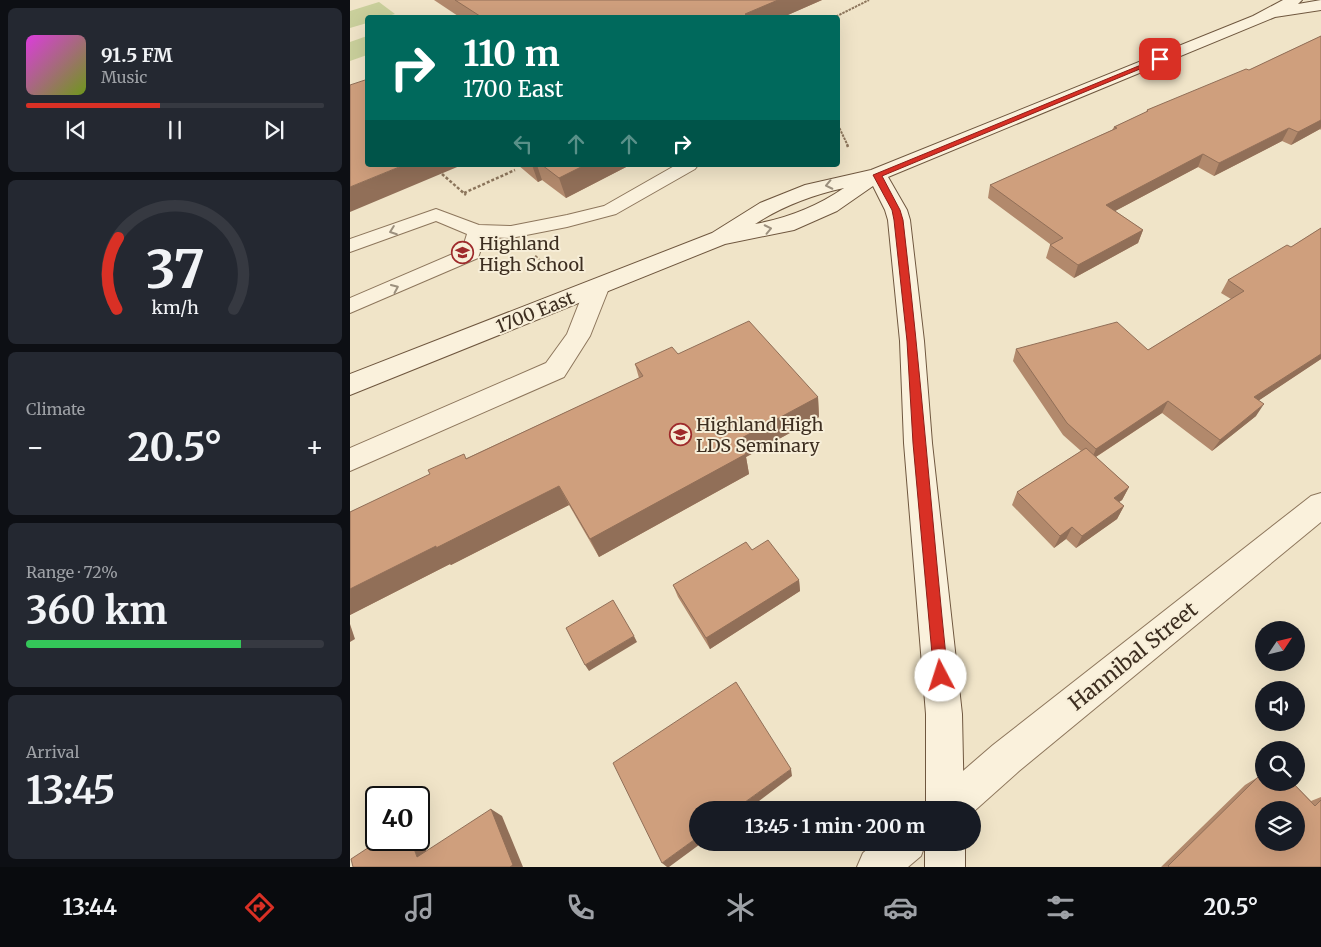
<!DOCTYPE html>
<meta charset="utf-8">
<style>
body{margin:0;font-family:Merriweather,serif;background:#242831;color:#f1f3f6;height:100vh;display:flex;flex-direction:column;font-size:19px;white-space:nowrap}
*{box-sizing:border-box;margin:0}
p{font-size:16px;color:#9ea1a6}
.icon{flex:none;width:28px;height:28px;fill:none;stroke:currentColor;stroke-width:2;stroke-linecap:round;stroke-linejoin:round}
.map{position:relative;flex:1;overflow:hidden}
.side{display:flex;flex-direction:column;gap:8px;padding:8px;background:#0d0f14;width:350px}
.side>*{flex:none}
.guide{position:absolute;left:15px;top:15px;width:475px;height:152px;border-radius:5px;box-shadow:0 5px 20px #0002;background:#00695c;color:#fff;overflow:hidden}
.needle{width:32px;rotate:55deg}
.controls{position:absolute;left:905px;top:621px;display:grid;gap:10px}
.controls a{display:grid;place-items:center;width:50px;height:50px;border-radius:50%;background:#171b24;box-shadow:0 5px 20px #0002;font-size:25px}
.speed{position:absolute;left:15px;top:786px;display:flex;gap:10px;font-size:25px;font-weight:700;text-align:center}
.speed>*{display:grid;place-content:center;width:65px;height:65px;border-radius:50%;background:#171b24;box-shadow:0 5px 20px #0002;line-height:1}
.speed .limit{border:2px solid #111;border-radius:8px;background:#fff;color:#111}
.pin{position:absolute;display:grid;place-items:center;width:42px;height:42px;color:#fff;margin:-21px;border-radius:10px;box-shadow:0 2px 8px #0006}
.me{position:absolute;width:55px;margin:-28px;rotate:355deg;stroke-linejoin:round;filter:drop-shadow(0 0 4px #0008)}
.turn{display:flex;align-items:center;gap:18px;height:105px;padding:0 15px;font-size:22px}
.turn .icon{width:65px;height:65px;stroke-width:2.5}
.turn b{display:block;font-size:35px;line-height:42px}
.lanes{display:flex;align-items:center;height:48px;padding:0 15px;background:#0003;justify-content:center;gap:25px;direction:ltr}
.lanes .off{opacity:.35}
.big{font-size:38px;font-weight:700;line-height:1.1}
.side .widget{flex:1;display:flex;flex-direction:column;justify-content:center;gap:8px;min-width:0;padding:0 18px;border-radius:8px;background:#242831}
.side .dial{align-items:center;gap:0}
.dial svg{height:130px;overflow:visible;fill:none;stroke:#363941;stroke-width:7;stroke-linecap:round;text-anchor:middle}
.dial text{fill:#f1f3f6;stroke:none}
.song{display:flex;align-items:center;gap:15px}
.cover{width:60px;height:60px;border-radius:8px;background:linear-gradient(135deg,hsl(300 70% 55%),hsl(80 70% 35%))}
.played{height:5px;border-radius:2px;background:linear-gradient(90deg,#d93025 45%,#363941 45%)}
.keys{display:flex;justify-content:space-around;direction:ltr}
.heat{display:flex;justify-content:space-between;align-items:center;font-size:28px;direction:ltr}
.charge{height:8px;border-radius:4px;background:linear-gradient(90deg,#34c759 72%,#363941 0)}
.trip{position:absolute;left:339px;top:801px;width:292px;height:50px;border-radius:25px;background:#171b24;box-shadow:0 5px 20px #0002;font-weight:700;line-height:50px;text-align:center}
.menu{display:flex;height:80px;justify-content:space-around;align-items:center;background:#090b0e;color:#9ea1a6}
.menu .icon{width:35px;height:35px}
.menu .current{color:#d93025}
.menu b{font-size:22px;color:#f1f3f6}
main{display:flex;flex:1;min-height:0}
.map>svg:first-child{display:block}
.green{fill:#c9cf9b}
.lines{fill:none;stroke-linecap:round;stroke-linejoin:round}
.lane-casing{stroke:#8d765c;stroke-width:2}
.street-casing{stroke:#8d765c;stroke-width:2}
.secondary-casing{stroke:#6f573f;stroke-width:2}
.path-far1{stroke:#8d765c;stroke-width:2;stroke-dasharray:2.5 1;stroke-linecap:butt}
.path{stroke:#8d765c;stroke-width:2.5;stroke-dasharray:3 2;stroke-linecap:butt}
.lane{fill:#faf1dc;fill-rule:evenodd}
.street{fill:#faf1dc;fill-rule:evenodd}
.secondary{fill:#faf1dc;fill-rule:evenodd}
.wall{fill:#b2896c}
.shaded-wall{fill:#916f58}
.building{fill:#cf9f7d;stroke:#916f58;fill-rule:evenodd}
.oneway{stroke:#9c907e}
.route{fill:#d93025;stroke:#8d1f18}
.labels{text-anchor:middle;dominant-baseline:central;stroke-width:4;stroke-linejoin:round;paint-order:stroke}
.poi-label{font-size:18px;fill:#3d2e20;stroke:#f7eed8;text-anchor:start}
.street-label{font-size:18px;fill:#3d2e20;stroke:#f7eed8}
.near-street-label{font-size:21px;fill:#3d2e20;stroke:#f7eed8}
</style>
<main>
<section class="side">
<div class="widget">
<div class="song"><i class="cover"></i><div><b>91.5 FM</b><p>Music</p></div></div>
<div class="played"></div>
<div class="keys"><svg class="icon" aria-label="previous" viewBox="0 0 24 24"><path d="M18 5L8 12l10 7zM5 5v14"/></svg><svg class="icon" aria-label="pause" viewBox="0 0 24 24"><path d="M8 5v14M16 5v14"/></svg><svg class="icon" aria-label="next" viewBox="0 0 24 24"><path d="M6 5l10 7-10 7zM19 5v14"/></svg></div>
</div>
<div class="widget dial"><svg viewBox="0 0 100 80">
<path d="M14 69A42 42 0 1 1 86 69"/>
<path d="M14 69A42 42 0 0 1 15 25" stroke="#d93025"/>
<text x="50" y="56" font-size="32" font-weight="700">37</text>
<text x="50" y="72" font-size="11">km/h</text>
</svg></div>
<div class="widget"><p>Climate</p>
<div class="heat"><a>−</a><b class="big">20.5°</b><a>+</a></div>
</div>
<div class="widget"><p>Range · 72%</p><b class="big">360 km</b><div class="charge"></div></div>
<div class="widget"><p>Arrival</p><b class="big">13:45</b></div>
</section>
<div class="map">
<svg width="971" height="867" viewBox="0 0 971 867">
<rect width="100%" height="100%" fill="#f0e4c8"/>
<!-- green -->
<path class="green" d="M29,2L45,14L34,17L18,18L17,23L0,28V11Z
M17,36V55L0,61V42Z"/>
<g class="lines">
<defs>
<path id="lane" d="M326,165H348L345,169L266,214L217,227L161,238L135,237L128,258L0,313V298L112,250L117,234L86,221L0,252V239L86,209L129,225L161,226L217,215L254,206Z"/>
<path id="street" d="M247,280L255,282L259,288L240,336L214,377L0,471V448L196,363L217,334L235,288L239,282Z
M971,493V522L669,771L622,813V810H579L584,796L643,745L961,496Z
M526,842H576L571,856L558,867H507L513,853Z"/>
<path id="secondary" d="M933,0H952L948,4L971,0V10L925,17L538,177L557,210L560,220L574,341L582,443L612,714L614,810H576V714L554,443L550,341L538,220L535,210L523,186L487,211L444,230L375,244L0,395V374L362,233L410,203L455,185L521,170L903,16ZM494,188C466,207 438,218 405,224C433,206 462,195 494,188Z
M575,842H615V867H575Z"/>
</defs>
<!-- lane casing -->
<use href="#lane" class="lane-casing"/>
<!-- street casing -->
<use href="#street" class="street-casing"/>
<!-- secondary casing -->
<use href="#secondary" class="secondary-casing"/>
<!-- path-far1 -->
<path class="path-far1" d="M483,18L519,0
M488,125L498,146"/>
<!-- path -->
<path class="path" d="M497,145L498,147
M92,174L116,195
M114,193L165,170
M185,256L194,264"/>
<!-- lane -->
<use href="#lane" class="lane"/>
<!-- street -->
<use href="#street" class="street"/>
<!-- secondary -->
<use href="#secondary" class="secondary"/>
</g>
<!-- wall -->
<path class="wall" d="M84,0H472L431,18H111Z
M971,36V130L970,129L941,145L932,141L864,176L848,167L765,211L793,230L788,243L724,278L696,258L700,245V244L638,198L640,185L762,130L764,127L796,112L797,110L899,70Z
M168,165H280L216,198L192,180L188,182Z
M971,228V359L909,400L906,416L862,451L812,413L746,457L779,487L772,500L769,502L774,506L767,519L726,548L716,539L704,548L662,505L667,492L731,451L713,435L663,361L666,349L798,350L881,299L871,293L878,280L941,247Z
M328,354L468,397L469,417L396,457L399,474L249,557L219,505L101,565L100,564L0,615V512L117,458L289,378L285,364Z
M402,550L449,580L450,591L360,649L328,597L323,585Z
M908,777L915,784L917,782H942L961,801L971,797V867H811L895,785Z"/>
<!-- shaded-wall -->
<path class="shaded-wall" d="M428,0H472L431,18H395V14Z
M971,120V127L970,129L941,145L948,132Z
M939,128L932,141L864,176L869,163Z
M853,154L848,167L752,218L756,205Z
M54,165H112L0,212V187Z
M182,165H187L192,180L188,182Z
M235,165H280L216,198L209,178Z
M793,230L788,243L724,278L728,265Z
M971,354V359L896,409L904,397Z
M468,397L469,417L396,457L399,474L249,557L240,539L386,441Z
M818,401L812,413L741,460L746,449Z
M914,404L906,416L862,451L870,440Z
M209,486L219,505L101,565L100,564L0,615V589L86,546Z
M779,487L772,500L757,510L764,498Z
M774,506L767,519L726,548L732,536Z
M722,527L716,539L704,548L710,536Z
M449,580L450,591L360,649L356,638Z
M0,624L5,639L0,642Z
M284,636L287,642L239,671L235,665Z
M441,769L442,776L397,810H384Z
M141,809L152,816L173,867H160Z
M69,830L80,862L67,857L61,840H69Z
M348,837V842H353L319,867H317L312,863Z"/>
<!-- building -->
<path class="building" d="M105,0H428L395,14L400,18H133Z
M971,36V120L948,132L939,128L869,163L853,154L756,205L793,230L728,265L700,245L713,238L640,185L767,128L764,127L798,111L797,110L896,69L899,70Z
M18,79V165H54L0,187V85Z
M192,165H235L209,178Z
M971,228V354L904,397L914,404L870,440L818,401L746,449L717,423L666,349L767,322L798,350L894,291L878,280L937,245L941,247Z
M399,321L468,397L386,441L396,454L240,539L209,486L86,548V546L0,589V512L80,474L78,470L114,454L116,459L293,376L285,364L322,347L328,354Z
M736,448L779,487L764,498L774,506L732,536L722,527L710,536L667,492Z
M418,540L449,580L356,638L323,585L396,542L402,550Z
M263,600L284,636L235,665L216,628Z
M386,682L441,769L384,810H348V837L312,863L263,763Z
M908,777L918,787L923,782H942L965,806L971,800V867H819L818,866ZM914,810H946V842H914Z
M141,809L163,865L160,867H3L1,859L30,840H61L67,857Z"/>
<!-- one-way arrows -->
<defs><path id="oneway-chevron" d="M-2-3.5L2.5 0L-2 3.5" fill="none" stroke-width="1.6" stroke-linecap="round" stroke-linejoin="round" transform="scale(1.25)"/></defs>
<g class="oneway">
<use href="#oneway-chevron" transform="translate(479 185) rotate(168)"/>
<use href="#oneway-chevron" transform="translate(418 229) rotate(-12)"/>
<use href="#oneway-chevron" transform="translate(43 231) rotate(160)"/>
<use href="#oneway-chevron" transform="translate(45 288) rotate(-24)"/>
</g>
<!-- route -->
<path class="route" d="M808,58L814,59L532,176L550,210L553,220C571,372 582,524 598,676L596,681L591,683L586,681L584,676L563,443L557,341L544,220L542,210L523,175Z"/>
<!-- icons -->
<defs>
<symbol id="school-ring" viewBox="-11 -11 22 22"><circle r="9.5" fill="#f7eed8" stroke="#9e2a2b" stroke-width="1.5"/><path d="M0-5L7-2L0 1L-7-2ZM-4 1L0 2.5L4 1V4Q0 6-4 4Z" fill="#9e2a2b"/></symbol>
</defs>
<g fill-rule="evenodd">
<use href="#school-ring" x="100" y="240" width="25" height="25"/>
<use href="#school-ring" x="318" y="422" width="25" height="25"/>
</g>
<g class="labels">
<!-- poi labels -->
<g class="poi-label">
<text x="129" y="243">Highland<tspan x="129" dy="21">High School</tspan></text>
<text x="346" y="424">Highland High<tspan x="346" dy="21">LDS Seminary</tspan></text>
</g>
<!-- street labels -->
<g class="street-label">
<text transform="translate(185 312) rotate(-22)">1700 East</text>
</g>
<!-- near-street labels -->
<g class="near-street-label">
<text transform="translate(783 656) rotate(-39)">Hannibal Street</text>
</g>
</g>
</svg>
<div class="controls">
<a><svg class="needle" viewBox="-14 -14 28 28"><path d="M0-13l5 13h-10z" fill="#e53935"/><path d="M0 13l5-13h-10z" fill="#9ea1a6"/></svg></a>
<a><svg class="icon" aria-label="sound" viewBox="0 0 24 24"><path d="M4 9h4l5-4v14l-5-4H4zM17 9q2 3 0 6"/></svg></a>
<a><svg class="icon" aria-label="search" viewBox="0 0 24 24"><circle cx="10" cy="10" r="6"/><path d="M15 15l6 6"/></svg></a>
<a><svg class="icon" aria-label="layers" viewBox="0 0 24 24"><path d="M12 4l9 5-9 5-9-5zM3 14l9 5 9-5"/></svg></a>
</div>
<div class="speed"><div class="limit">40</div></div>
<div class="pin" style="left:810px;top:59px;background:#d93025"><svg class="icon" aria-label="arrive" viewBox="0 0 24 24"><path d="M6 21V4h12l-3 4 3 4H6"/></svg></div>
<svg class="me" style="left:591px;top:676px" viewBox="-20 -20 40 40"><circle r="19" fill="#fff"/><path d="M0-13L10 11 0 6-10 11z" fill="#d93025"/></svg>
<div class="trip">13:45 · 1 min · 200 m</div>
<div class="guide">
<div class="turn"><svg class="icon" aria-label="right" viewBox="0 0 24 24"><path d="M7 20v-9h11M14 6l5 5-5 5"/></svg><div><b>110 m</b>1700 East</div></div>
<div class="lanes"><svg class="icon off" aria-label="left" viewBox="0 0 24 24"><path d="M17 20v-9H6M10 6l-5 5 5 5"/></svg><svg class="icon off" aria-label="ahead" viewBox="0 0 24 24"><path d="M12 20V5M6 11l6-6 6 6"/></svg><svg class="icon off" aria-label="ahead" viewBox="0 0 24 24"><path d="M12 20V5M6 11l6-6 6 6"/></svg><svg class="icon" aria-label="right" viewBox="0 0 24 24"><path d="M7 20v-9h11M14 6l5 5-5 5"/></svg></div>
</div>
</div>
</main>
<nav class="menu">
<b>13:44</b>
<svg class="icon current" aria-label="directions" viewBox="0 0 24 24"><path d="M12 3l9 9-9 9-9-9zM9 14v-3h6M13 9l2 2-2 2"/></svg>
<svg class="icon" aria-label="music" viewBox="0 0 24 24"><path d="M9 18V5l10-2v13"/><circle cx="6" cy="18" r="3"/><circle cx="16" cy="16" r="3"/></svg>
<svg class="icon" aria-label="phone" viewBox="0 0 24 24"><path d="M5 4h4l2 5-3 2q2 4 5 5l2-3 5 2v4C11 20 4 13 5 4z"/></svg>
<svg class="icon" aria-label="climate" viewBox="0 0 24 24"><path d="M12 3v18M4 7l16 10M4 17L20 7"/></svg>
<svg class="icon" aria-label="car" viewBox="0 0 24 24"><path d="M5 17H2v-5l4-1 3-4h7l3 4 3 1v5h-3M9 17h6M6 11h13"/><circle cx="7" cy="17" r="2"/><circle cx="17" cy="17" r="2"/></svg>
<svg class="icon" aria-label="filters" viewBox="0 0 24 24"><path d="M4 7h16M4 17h16"/><circle cx="9" cy="7" r="2"/><circle cx="15" cy="17" r="2"/></svg>
<b>20.5°</b>
</nav>
